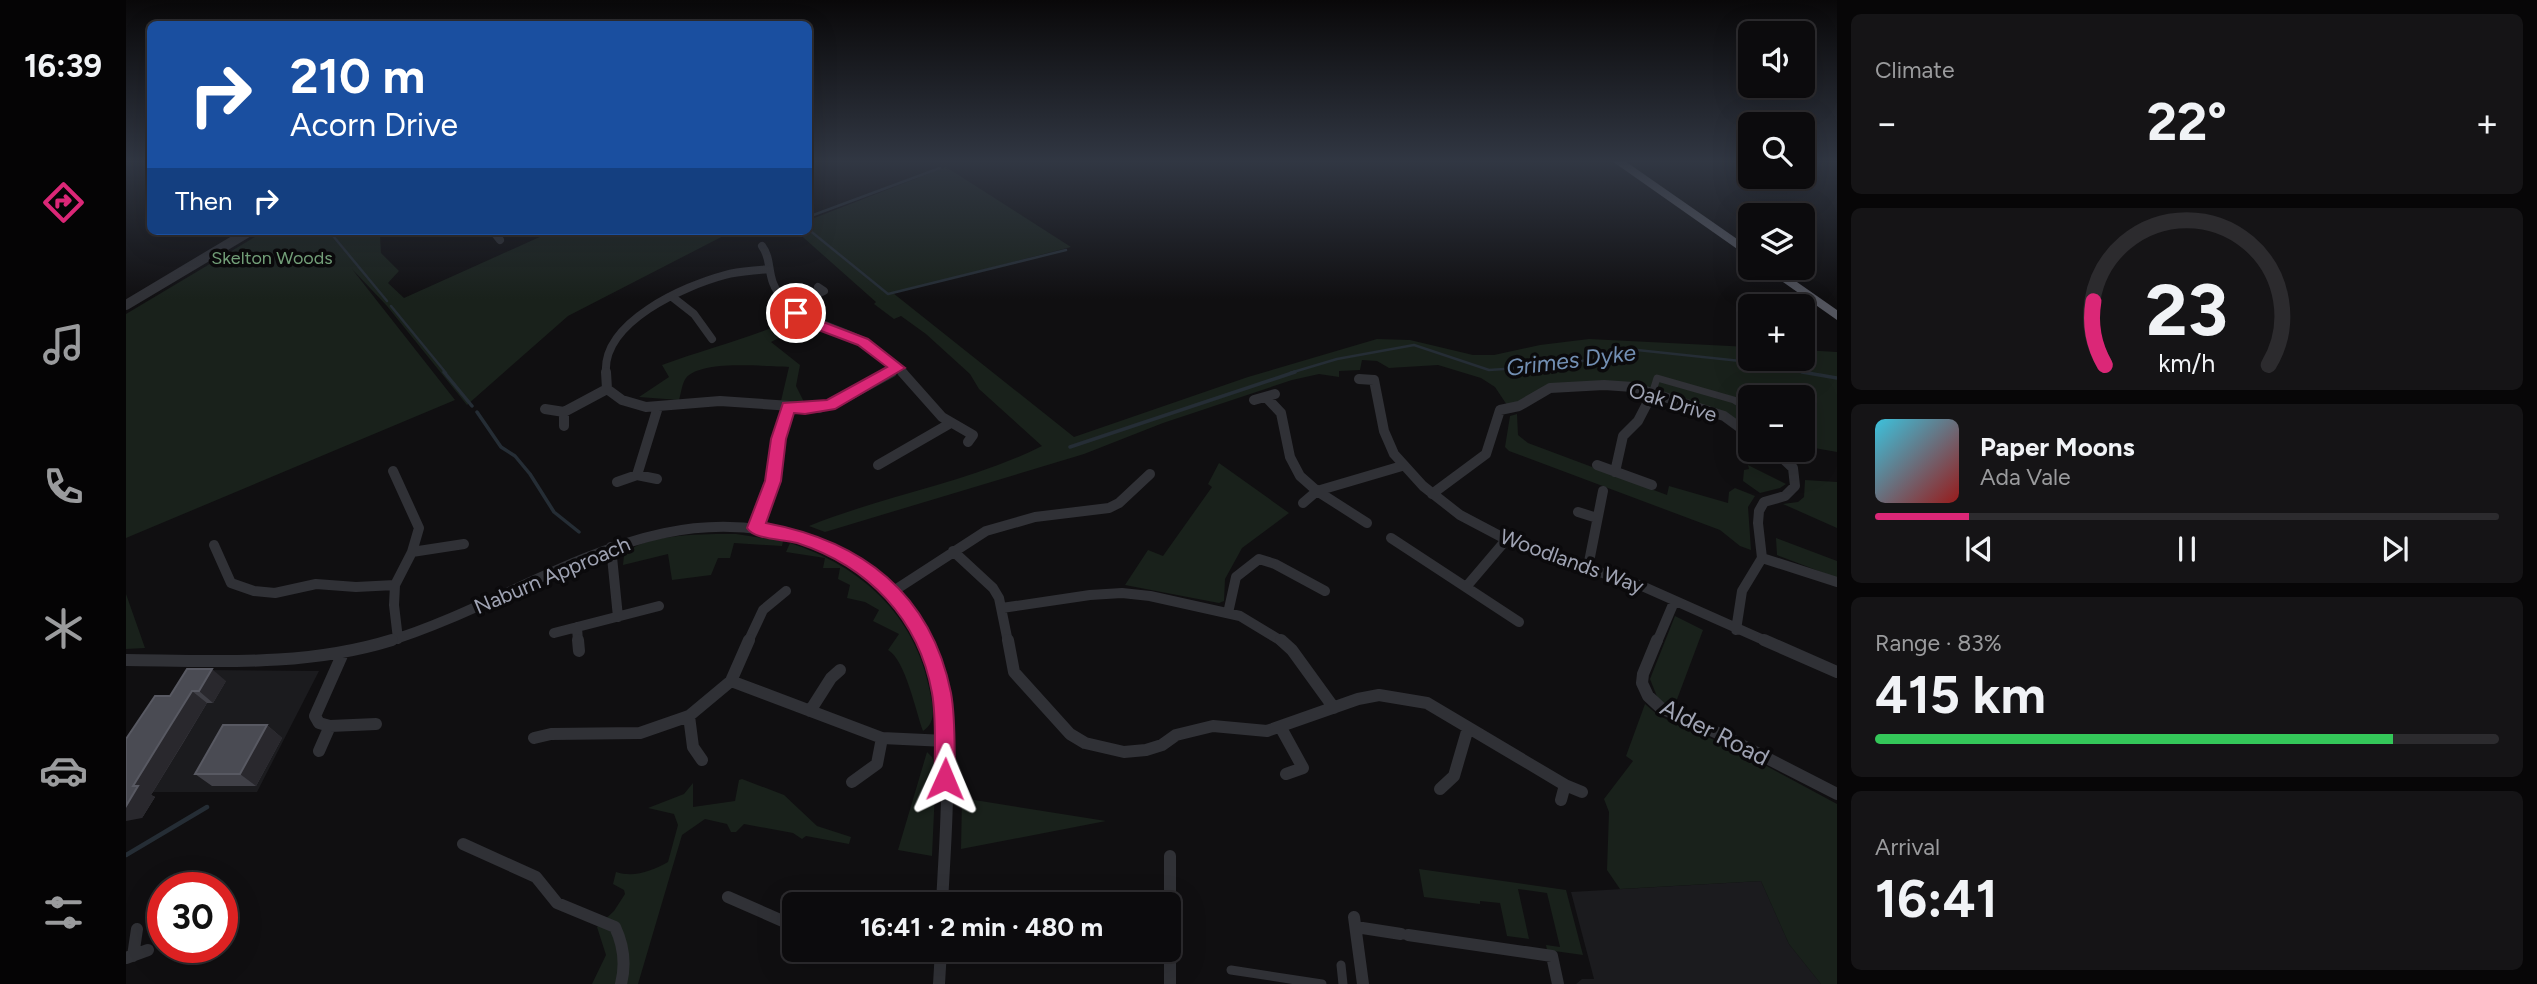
<!DOCTYPE html>
<meta charset="utf-8">
<style>
body{margin:0;font-family:Figtree,sans-serif;background:#151416;color:#f1f3f6;height:100vh;display:flex;flex-direction:column;font-size:26px;white-space:nowrap}
*{box-sizing:border-box;margin:0}
p{font-size:23px;color:#9a9b9d}
.icon{flex:none;width:38px;height:38px;fill:none;stroke:currentColor;stroke-width:2;stroke-linecap:round;stroke-linejoin:round}
.map{position:relative;flex:1;overflow:hidden}
.side{display:flex;flex-direction:column;gap:14px;padding:14px;background:#070607;width:700px}
.side>*{flex:none}
.top-card{position:absolute;left:21px;top:21px;width:665px;height:214px;border-radius:10px;box-shadow:0 7px 28px #0002,0 0 0 2px #2c2b2e;background:#1a4fa0;color:#fff;overflow:hidden}
.tools{position:absolute;left:1612px;top:21px;display:grid;gap:14px}
.tools a{display:grid;place-items:center;width:77px;height:77px;border-radius:10px;background:#0c0b0d;box-shadow:0 7px 28px #0002,0 0 0 2px #2c2b2e;font-size:35px}
.speed{position:absolute;left:21px;top:872px;display:flex;gap:14px;font-size:35px;font-weight:700;text-align:center}
.speed>*{display:grid;place-content:center;width:91px;height:91px;border-radius:50%;background:#0c0b0d;box-shadow:0 7px 28px #0002,0 0 0 2px #2c2b2e;line-height:1}
.speed .limit{border:10px solid #d22;background:#fff;color:#111}
.pin{position:absolute;display:grid;place-items:center;width:60px;height:60px;color:#fff;margin:-30px;border:4px solid #fff;border-radius:50%;box-shadow:0 2px 7px #0007}
.me{position:absolute;width:77px;margin:-38px;rotate:1deg;stroke-linejoin:round;filter:drop-shadow(0 0 5px #0008)}
.turn{display:flex;align-items:center;gap:24px;height:147px;padding:0 28px;font-size:32px}
.turn .icon{width:91px;height:91px;stroke-width:2.5}
.turn b{display:block;font-size:49px;line-height:60px}
.then{display:flex;align-items:center;height:66px;padding:0 28px;background:#0003;gap:14px;font-size:26px}
.big{font-size:52px;font-weight:700;line-height:1.1}
.side .card{flex:1;display:flex;flex-direction:column;justify-content:center;gap:10px;min-width:0;padding:0 24px;border-radius:10px;background:#151416}
.side .dial{align-items:center;gap:0}
.dial svg{height:182px;overflow:visible;fill:none;stroke:#2c2b2e;stroke-width:7;stroke-linecap:round;text-anchor:middle}
.dial text{fill:#f1f3f6;stroke:none}
.song{display:flex;align-items:center;gap:21px}
.cover{width:84px;height:84px;border-radius:10px;background:linear-gradient(135deg,hsl(190 70% 55%),hsl(0 70% 35%))}
.played{height:7px;border-radius:4px;background:linear-gradient(90deg,#db2777 15%,#2c2b2e 15%)}
.keys{display:flex;justify-content:space-around;direction:ltr}
.heat{display:flex;justify-content:space-between;align-items:center;font-size:38px;direction:ltr}
.charge{height:10px;border-radius:5px;background:linear-gradient(90deg,#34c759 83%,#2c2b2e 0)}
.trip{position:absolute;left:656px;top:892px;width:399px;height:70px;border-radius:10px;background:#0c0b0d;box-shadow:0 7px 28px #0002,0 0 0 2px #2c2b2e;font-weight:700;line-height:70px;text-align:center}
main{display:flex;flex:1;min-height:0}
.menu{display:flex;flex-direction:column;width:126px;justify-content:space-around;align-items:center;background:#050405;color:#9a9b9d}
.menu .icon{width:49px;height:49px}
.menu .active{color:#db2777}
.menu b{font-size:32px;color:#f1f3f6}
.map>svg:first-child{display:block}
.built{fill:#1b1b1e}
.green{fill:#19211b}
.lines{fill:none;stroke-linecap:round;stroke-linejoin:round}
.stream-far2{stroke:#252d35;stroke-width:2.5}
.stream-far1{stroke:#252d35;stroke-width:3.5}
.stream{stroke:#252d35;stroke-width:4.5}
.pedestrian-far1{stroke:#303136;stroke-width:7}
.pedestrian{stroke:#303136;stroke-width:9}
.minor-far2{stroke:#303136;stroke-width:8}
.minor-far1{stroke:#303136;stroke-width:10}
.minor{stroke:#303136;stroke-width:12}
.tertiary{stroke:#303136;stroke-width:10}
.trunk{fill:#54565f;fill-rule:evenodd}
.wall{fill:#404047}
.shaded-wall{fill:#29282d}
.building{fill:#4a4b53;stroke:#585962;stroke-width:2}
.route{fill:#db2777;stroke:#8e194d;stroke-width:2}
.labels{text-anchor:middle;dominant-baseline:central;stroke-width:7;stroke-linejoin:round;paint-order:stroke}
.far-park-label{font-size:18px;fill:#74a17a;stroke:#0b0a0c}
.street-label{font-size:21px;fill:#9fa3b3;stroke:#0b0a0c}
.water-label{font-size:23px;font-style:italic;fill:#728fb3;stroke:#0b0a0c}
.near-street-label{font-size:24px;fill:#9fa3b3;stroke:#0b0a0c}
</style>
<main>
<nav class="menu">
<b>16:39</b>
<svg class="icon active" aria-label="directions" viewBox="0 0 24 24"><path d="M12 3l9 9-9 9-9-9zM9 14v-3h6M13 9l2 2-2 2"/></svg>
<svg class="icon" aria-label="music" viewBox="0 0 24 24"><path d="M9 18V5l10-2v13"/><circle cx="6" cy="18" r="3"/><circle cx="16" cy="16" r="3"/></svg>
<svg class="icon" aria-label="phone" viewBox="0 0 24 24"><path d="M5 4h4l2 5-3 2q2 4 5 5l2-3 5 2v4C11 20 4 13 5 4z"/></svg>
<svg class="icon" aria-label="climate" viewBox="0 0 24 24"><path d="M12 3v18M4 7l16 10M4 17L20 7"/></svg>
<svg class="icon" aria-label="car" viewBox="0 0 24 24"><path d="M5 17H2v-5l4-1 3-4h7l3 4 3 1v5h-3M9 17h6M6 11h13"/><circle cx="7" cy="17" r="2"/><circle cx="17" cy="17" r="2"/></svg>
<svg class="icon" aria-label="filters" viewBox="0 0 24 24"><path d="M4 7h16M4 17h16"/><circle cx="9" cy="7" r="2"/><circle cx="15" cy="17" r="2"/></svg>
</nav>
<div class="map">
<svg width="1711" height="984" viewBox="0 0 1711 984">
<rect width="100%" height="100%" fill="#100f11"/>
<!-- built -->
<path class="built" d="M79,670L193,671L131,792H27L0,778Z
M1635,881L1663,944L1695,984H1450L1456,979H1468L1445,892Z"/>
<!-- green -->
<path class="green" d="M820,167L945,247L767,293L948,437L1122,377L1251,339L1284,340L1347,355H1368L1414,345L1463,339L1624,347V359H1676L1677,350L1711,352V452L1677,446L1676,397H1624V430L1512,385L1441,383L1398,402L1381,405L1369,387L1355,378L1312,365L1263,368L1251,361L1236,360L1234,370L1213,371V377L1193,374L1166,380L1037,423L958,454L699,532L683,526C759,495 842,483 916,446L853,389L844,374L800,334L775,316L768,319L748,304L750,302L670,231H682L683,220Z
M139,231H249L254,235L255,253L273,271L262,283L278,298L427,231H607L442,316L341,405L261,306L226,269L329,400L0,538V314Z
M667,319L678,325L645,342L674,365L670,386L678,402L655,401L663,367C642,367 576,359 560,378C556,383 555,394 553,400L513,397L543,377L536,365C580,349 625,338 667,319Z
M1391,414L1392,435L1402,443L1541,495L1543,486L1602,503L1603,492L1609,488L1629,496L1622,507L1625,550L1614,546L1594,530L1383,451L1379,447L1384,416Z
M1093,463L1163,513L1116,548L1099,579L1098,601L1093,603L999,585L1022,550L1037,556L1086,487L1082,484Z
M1622,465L1660,484L1654,488L1634,493L1617,481L1618,470L1623,469Z
M1679,480L1711,482V528L1657,504L1672,502L1678,497Z
M610,534L657,541L656,546L608,543L604,558H592L585,575L546,580L542,554L497,565L498,555C517,533 582,534 610,534Z
M1650,538L1711,561V578L1651,555Z
M664,543C735,566 790,615 804,692C807,706 811,722 797,731C790,712 779,659 762,650L773,634L747,621L753,610L739,602L721,598L724,585L712,579L714,568H697L699,558L660,552Z
M0,594L19,648L0,649Z
M1549,616L1577,630L1547,710L1532,699L1524,679Z
M1519,704L1533,716L1609,749L1711,804V984H1695L1663,944L1635,881L1494,889L1481,870L1483,812L1478,799L1507,761L1500,756Z
M801,752L806,757L810,768L806,856L772,850Z
M616,779L658,795L691,826L725,837L723,844L680,836L676,839L667,833L618,824L610,832H605L601,824L579,819L556,835L512,984H466L480,955L471,927L488,911L499,894L498,890L487,884L490,872C508,878 526,871 542,862L552,825L548,814L522,808L558,794L567,783V807L609,801L613,780Z
M836,798L980,821L835,849Z
M1293,869L1440,890L1457,955L1421,950L1420,945L1434,947L1421,893L1392,889L1403,939L1381,936L1374,903L1354,901V904L1298,897Z"/>
<g class="lines">
<!-- stream-far2 -->
<path class="stream-far2" d="M682,217L814,168
M682,229L762,294L940,250
M203,231L261,301
M265,306L320,373
M1164,373L1211,359L1288,345L1363,370L1436,365L1511,350L1624,362L1685,373"/>
<!-- stream-far1 -->
<path class="stream-far1" d="M318,372L346,406
M1676,372L1711,378
M351,412L375,447L389,456L404,474L428,512L453,532
M944,447L1169,372"/>
<!-- stream -->
<path class="stream" d="M0,855L81,807"/>
<!-- pedestrian-far1 -->
<path class="pedestrian-far1" d="M1526,394L1531,378L1608,400L1621,408L1624,405"/>
<!-- pedestrian -->
<path class="pedestrian" d="M1215,965L1217,984
M1105,970L1196,984"/>
<!-- minor-far2 -->
<path class="minor-far2" d="M367,231L374,240
M636,246C648,262 638,279 658,300C680,323 708,326 735,340C751,349 765,361 778,373
M545,296L568,314L586,339
M665,307L698,291L692,287
M480,373C476,322 558,286 599,275C613,271 628,271 642,269
M763,373L772,368"/>
<!-- minor-far1 -->
<path class="minor-far1" d="M480,372L481,389L496,400L520,407L594,401L693,408L717,399L766,372
M776,372L816,417L847,435L842,442
M1233,379L1248,380L1258,431L1268,454L1297,486L1334,515L1389,544L1516,586L1642,642
M1140,397L1155,413L1164,457L1174,476L1191,491L1276,466
M1128,400L1149,394
M419,409L438,412L481,389
M438,412V426
M752,465L823,424
M1471,465L1526,485
M267,471L293,528L286,552L269,585L268,605L272,639
M1489,472L1497,436L1512,421L1526,394
M511,475L532,407
M491,482L511,475L531,479
M1306,494L1360,454L1374,410L1393,406L1424,388L1478,385L1507,387L1598,416L1624,435
M1177,503L1191,491L1241,523
M1452,512L1471,518
M630,528L647,482L653,439L662,407
M1265,538L1393,622
M88,545L105,583L128,591L149,593L190,584L230,587L269,585
M485,547L492,617
M827,551L867,588L873,598L882,642
M286,552L338,544
M1636,558L1711,582
M1462,567L1477,491
M1340,587L1380,540
M766,592L860,531L909,517L983,508L993,503L1024,474
M876,608L964,595L996,593L1024,596L1114,616L1157,642
M1102,613L1110,577L1133,559L1149,564L1199,591
M451,627L452,642
M1610,630L1616,591L1636,558L1632,523L1633,511L1638,502L1659,496L1669,486L1667,468L1648,450
M428,633L533,606
M260,642C409,597 539,477 702,549C745,569 779,597 798,642
M622,642L637,610L660,591
M1531,642L1548,602"/>
<!-- minor -->
<path class="minor" d="M452,640L453,651
M798,640C802,656 809,672 812,687C828,757 819,834 816,905
M882,640L888,672L944,734L959,743L998,752L1020,750L1036,745L1050,735L1087,726L1141,731L1232,699L1253,695L1301,703L1439,785
M1155,640L1166,650L1208,708
M1531,640L1517,674L1516,683L1522,696L1535,708L1596,735L1711,794
M1638,640L1711,672
M0,660C90,661 179,667 266,640
M605,681L756,738L820,741
M684,711L705,678L714,670
M563,716L567,747L576,760
M204,726L193,723L189,716L217,653
M1155,728L1177,768L1160,774
M408,738L425,734L514,733L563,716L605,681L623,640
M193,751L204,726L250,724
M726,782L751,764L756,738
M1314,789L1328,776L1342,728
M1435,800L1439,785L1456,792
M337,844L410,877L431,903L489,927C498,946 500,964 495,984
M1044,856V984
M602,897L668,926
M1228,917L1237,984
M1230,927L1275,934
M1282,935L1426,956L1432,984
M7,956L11,929
M0,958L22,950
M813,984L815,950"/>
<!-- tertiary -->
<path class="tertiary" d="M0,305L124,231"/>
<!-- trunk -->
<path class="trunk" d="M1486,161H1499L1624,248V258Z
M1637,268H1651L1711,310V320Z"/>
</g>
<!-- wall -->
<path class="wall" d="M100,681L87,703H81L57,743L25,795L29,797L16,818L44,696Z
M141,725L156,738L130,786H86L69,774Z"/>
<!-- shaded-wall -->
<path class="shaded-wall" d="M86,669L100,681L87,703L73,691Z
M66,691L81,703L25,795L29,797L16,818L0,821V806L7,786Z
M141,725L156,738L130,786L114,774Z"/>
<!-- building -->
<path class="building" d="M61,669H86L73,691H66L41,731L7,786H12L0,806V739L29,696H44Z
M97,725H141L114,774H69Z"/>
<!-- sky -->
<linearGradient id="sky" x2="0" y2="1"><stop stop-color="#090809"/><stop offset="0.54" stop-color="#313743"/><stop offset="1" stop-color="#313743" stop-opacity="0"/></linearGradient>
<rect width="1711" height="299" fill="url(#sky)"/>
<!-- route -->
<path class="route" d="M670,309L692,320L742,339L779,368L709,409L679,414L668,413L660,439L655,481L640,523C736,541 805,593 825,693C830,720 828,751 829,779L826,786L819,788L812,786L809,779C808,751 811,721 806,693C793,619 742,566 671,543C658,539 628,540 621,528L639,481L645,439L657,403L701,400L761,367L732,345L682,326L666,316V310Z"/>
<g class="labels">
<!-- far-park labels -->
<g class="far-park-label">
<text x="146" y="258">Skelton Woods</text>
</g>
<!-- street labels -->
<g class="street-label">
<text transform="translate(1547 402) rotate(17)">Oak Drive</text>
<text transform="translate(1446 561) rotate(20)">Woodlands Way</text>
<text transform="translate(426 575) rotate(-23)">Naburn Approach</text>
</g>
<!-- water labels -->
<g class="water-label">
<text transform="translate(1445 360) rotate(-7)">Grimes Dyke</text>
</g>
<!-- near-street labels -->
<g class="near-street-label">
<text transform="translate(1589 732) rotate(27)">Alder Road</text>
</g>
</g>
</svg>
<div class="tools">
<a><svg class="icon" aria-label="sound" viewBox="0 0 24 24"><path d="M4 9h4l5-4v14l-5-4H4zM17 9q2 3 0 6"/></svg></a>
<a><svg class="icon" aria-label="search" viewBox="0 0 24 24"><circle cx="10" cy="10" r="6"/><path d="M15 15l6 6"/></svg></a>
<a><svg class="icon" aria-label="layers" viewBox="0 0 24 24"><path d="M12 4l9 5-9 5-9-5zM3 14l9 5 9-5"/></svg></a>
<a>+</a>
<a>−</a>
</div>
<div class="speed"><div class="limit">30</div></div>
<div class="pin" style="left:670px;top:313px;background:#d93025"><svg class="icon" aria-label="arrive" viewBox="0 0 24 24"><path d="M6 21V4h12l-3 4 3 4H6"/></svg></div>
<svg class="me" style="left:819px;top:779px" viewBox="-20 -20 40 40"><path d="M0-17L14 15 0 8-14 15z" fill="#db2777" stroke="#fff" stroke-width="4"/></svg>
<div class="trip">16:41 · 2 min · 480 m</div>
<div class="top-card">
<div class="turn"><svg class="icon" aria-label="right" viewBox="0 0 24 24"><path d="M7 20v-9h11M14 6l5 5-5 5"/></svg><div><b>210 m</b>Acorn Drive</div></div>
<div class="then">Then<svg class="icon" aria-label="right" viewBox="0 0 24 24"><path d="M7 20v-9h11M14 6l5 5-5 5"/></svg></div>
</div>
</div>
<section class="side">
<div class="card"><p>Climate</p>
<div class="heat"><a>−</a><b class="big">22°</b><a>+</a></div>
</div>
<div class="card dial"><svg viewBox="0 0 100 80">
<path d="M14 69A42 42 0 1 1 86 69"/>
<path d="M14 69A42 42 0 0 1 9 41" stroke="#db2777"/>
<text x="50" y="56" font-size="32" font-weight="700">23</text>
<text x="50" y="72" font-size="11">km/h</text>
</svg></div>
<div class="card">
<div class="song"><i class="cover"></i><div><b>Paper Moons</b><p>Ada Vale</p></div></div>
<div class="played"></div>
<div class="keys"><svg class="icon" aria-label="previous" viewBox="0 0 24 24"><path d="M18 5L8 12l10 7zM5 5v14"/></svg><svg class="icon" aria-label="pause" viewBox="0 0 24 24"><path d="M8 5v14M16 5v14"/></svg><svg class="icon" aria-label="next" viewBox="0 0 24 24"><path d="M6 5l10 7-10 7zM19 5v14"/></svg></div>
</div>
<div class="card"><p>Range · 83%</p><b class="big">415 km</b><div class="charge"></div></div>
<div class="card"><p>Arrival</p><b class="big">16:41</b></div>
</section>
</main>
